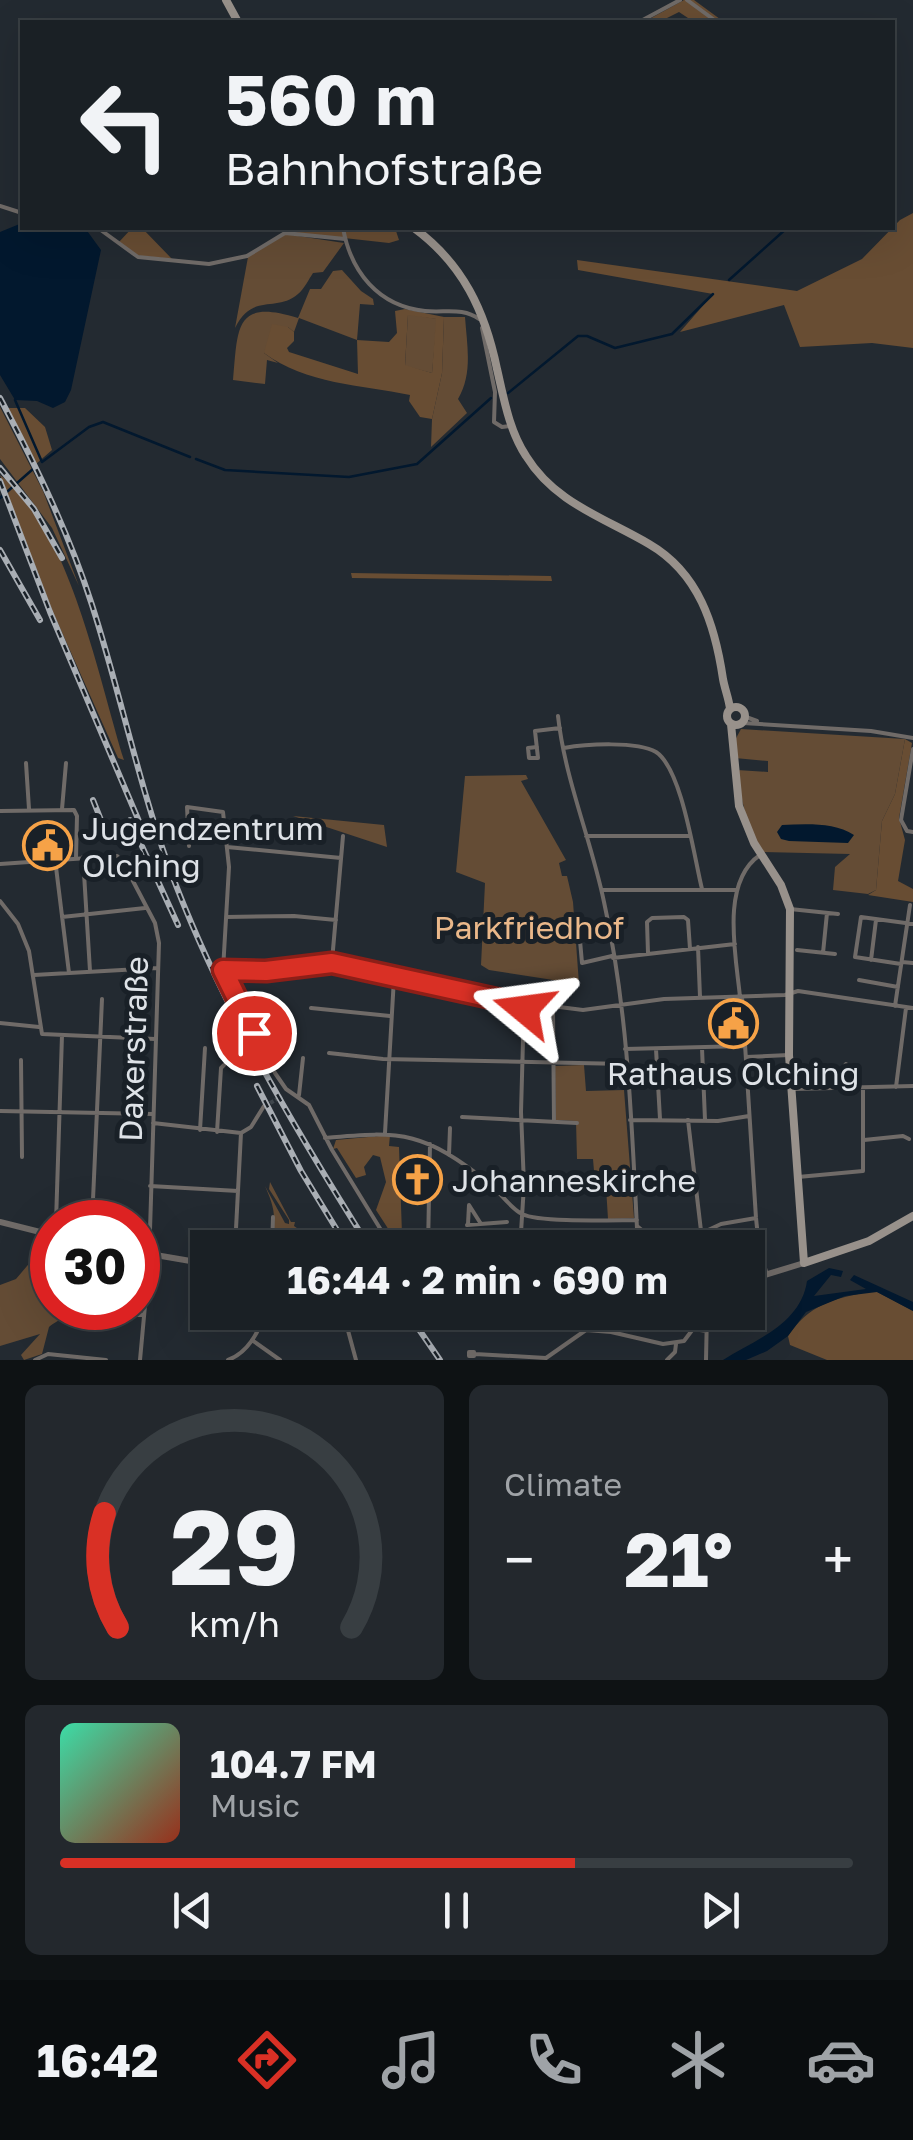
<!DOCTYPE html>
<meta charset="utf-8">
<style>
body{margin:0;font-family:"Golos Text",sans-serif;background:#23282d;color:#f1f3f6;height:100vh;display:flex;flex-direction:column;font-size:38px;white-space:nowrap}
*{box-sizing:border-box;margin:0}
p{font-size:32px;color:#9fa3a7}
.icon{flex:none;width:55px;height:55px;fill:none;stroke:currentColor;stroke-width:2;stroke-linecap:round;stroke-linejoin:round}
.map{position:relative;height:1360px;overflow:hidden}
.drawer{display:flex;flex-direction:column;gap:25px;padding:25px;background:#0e1214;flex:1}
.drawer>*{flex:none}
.hud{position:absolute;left:20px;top:20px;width:875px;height:210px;border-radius:0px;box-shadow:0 10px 40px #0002,0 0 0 2px #383e42;background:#1a2025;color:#f1f3f6;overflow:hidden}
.speed{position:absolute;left:30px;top:1200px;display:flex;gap:20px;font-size:50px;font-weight:700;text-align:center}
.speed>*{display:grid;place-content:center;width:130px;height:130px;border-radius:50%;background:#1a2025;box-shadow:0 10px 40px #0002,0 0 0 2px #383e42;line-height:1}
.speed .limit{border:15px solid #d22;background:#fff;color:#111}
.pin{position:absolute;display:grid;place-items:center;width:85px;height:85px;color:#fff;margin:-42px;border:5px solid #fff;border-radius:50%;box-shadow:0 2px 10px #0007}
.me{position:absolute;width:110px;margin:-55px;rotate:286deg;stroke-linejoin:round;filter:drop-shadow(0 0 8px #0008)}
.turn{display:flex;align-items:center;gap:35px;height:210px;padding:0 40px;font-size:45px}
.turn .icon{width:130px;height:130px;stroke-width:2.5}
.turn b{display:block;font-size:70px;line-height:85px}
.big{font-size:75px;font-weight:700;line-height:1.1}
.drawer .card{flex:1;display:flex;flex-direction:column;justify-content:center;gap:15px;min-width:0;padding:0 35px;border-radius:15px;background:#23282d}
.drawer .dial{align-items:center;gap:0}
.dial svg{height:260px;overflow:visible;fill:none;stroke:#383e42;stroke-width:7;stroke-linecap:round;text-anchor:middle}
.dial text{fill:#f1f3f6;stroke:none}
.song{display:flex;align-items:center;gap:30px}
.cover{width:120px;height:120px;border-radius:15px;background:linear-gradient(135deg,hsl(160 70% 55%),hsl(10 70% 35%))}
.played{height:10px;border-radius:5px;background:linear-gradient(90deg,#d93025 65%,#383e42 65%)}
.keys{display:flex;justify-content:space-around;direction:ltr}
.heat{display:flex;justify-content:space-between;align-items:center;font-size:55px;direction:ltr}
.drawer .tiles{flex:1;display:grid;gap:25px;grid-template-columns:1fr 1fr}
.card:last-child{grid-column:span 2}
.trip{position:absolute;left:190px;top:1230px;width:575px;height:100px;border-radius:0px;background:#1a2025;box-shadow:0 10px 40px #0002,0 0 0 2px #383e42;font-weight:700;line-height:100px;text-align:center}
.tab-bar{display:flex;height:160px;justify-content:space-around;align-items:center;background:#0a0d0f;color:#9fa3a7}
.tab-bar .icon{width:70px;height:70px}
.tab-bar .current{color:#d93025}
.tab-bar b{font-size:45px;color:#f1f3f6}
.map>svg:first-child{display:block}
.green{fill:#644c35}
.forest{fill:#684d33;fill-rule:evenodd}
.water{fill:#02182e}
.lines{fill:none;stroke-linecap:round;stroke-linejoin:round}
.stream{stroke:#02182e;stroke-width:2.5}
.minor-tunnel{stroke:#3f464c;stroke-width:4;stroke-dasharray:4 2;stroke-linecap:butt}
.minor{stroke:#706b68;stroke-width:4}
.tertiary{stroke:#706b68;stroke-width:6}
.secondary{stroke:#98918b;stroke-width:8}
.rail-casing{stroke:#a9aeb4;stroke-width:6}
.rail{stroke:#192027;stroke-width:2.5;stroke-dasharray:8;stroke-linecap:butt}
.route-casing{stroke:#8d1f18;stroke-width:25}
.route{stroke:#d93025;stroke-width:18}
.labels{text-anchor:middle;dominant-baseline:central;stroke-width:10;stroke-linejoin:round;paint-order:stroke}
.poi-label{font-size:32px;fill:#dee2e7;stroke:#192027;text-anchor:start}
.park-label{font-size:32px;fill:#eab88a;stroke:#192027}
.street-label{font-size:32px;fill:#dee2e7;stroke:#192027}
</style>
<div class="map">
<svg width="913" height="1360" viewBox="0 0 913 1360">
<rect width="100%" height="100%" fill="#232a31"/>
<!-- green -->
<path class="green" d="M285,234L344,243L323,272L313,273C309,279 304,289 298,294C276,313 253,292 235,328L248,257Z
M342,270L361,291L373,299L374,305L360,304L357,340L299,318L294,332L288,327L264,353L278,363L267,360L265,384L233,380C238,328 234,298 298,318L310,289H321L333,271Z
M408,314L437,319L432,373L405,366Z
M444,317H465C467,345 473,374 458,399L467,413L431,447L432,419L442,373Z
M0,407L43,491L79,586L52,528L0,459Z
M741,729L905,739L895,794L882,821L876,890L868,894L833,890L835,867L850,854L763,852C746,826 741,799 737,770L768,772V761L735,758L734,742Z
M526,775L528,779L521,781L566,860L559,863L562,876H567L573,902L579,984L489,970L481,965L485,883L456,872L465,776Z
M293,816L384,825L387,847Z
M584,1065L586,1091L624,1090L634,1218L608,1219L605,1171H594L593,1159H577L576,1121L556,1120L555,1066Z
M270,1182L291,1222H295L294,1226L304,1233L314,1247H274C273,1217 278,1215 265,1186L285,1223L289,1224V1220L269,1189Z
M38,1253L52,1269V1308H68C68,1318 57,1320 49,1327L42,1354L24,1360L21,1355L40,1334L0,1346V1285L16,1279Z"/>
<!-- forest -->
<path class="forest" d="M684,0H694L724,22H694L679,12L659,22H644Z
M913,213V348L872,343L800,347L784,305L680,332L713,294L578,270L577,260L797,291L862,259L900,220Z
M132,228H142L172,259L133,255L119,242Z
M253,228H395L399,240L389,243Z
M405,309L444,317L442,373L432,419L420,417L409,401L410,395C361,385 306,384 264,353L272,324L288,327L294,332V341L287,348L289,352L358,374L357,340L389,342L397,333L395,311ZM408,315L436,319L432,373L405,365Z
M6,408H25L45,427L52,450L36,464Z
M0,475C69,524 99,680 124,760L118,758L52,610Z
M351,573L551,576L552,581L352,578Z
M905,739L912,743L899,818L905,840L898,881L913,889V902L868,895L876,890L882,821L895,794Z
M390,1135L389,1146L399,1147L402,1234L398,1244L376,1210L386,1182L380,1157L373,1155L364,1167L366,1175L356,1178L337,1148L333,1149L336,1140Z
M868,1292H877L913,1311V1360H827L790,1345L788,1336C809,1305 832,1299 868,1292Z"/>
<!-- water -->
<path class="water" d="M22,223V228H85L101,250L71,390L65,402L53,408L37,401L15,400L0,375V232Z
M782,825C806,824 834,822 854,835L848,843L789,841L781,839L777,832Z
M829,1268L843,1271L841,1277L831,1275L814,1296L866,1289L850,1280L854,1275L913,1302V1311L877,1292L845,1296L806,1312L788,1336L767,1351L746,1360H723C755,1340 801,1324 807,1281Z"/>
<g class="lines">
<!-- stream -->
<path class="stream" d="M729,280L787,228
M508,393L578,336H587L615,348L672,334L713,294
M15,400L42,462L89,427L103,422L190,457
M196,459L225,470L349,477L417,464L491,398
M0,498L33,469"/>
<!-- minor-tunnel -->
<path class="minor-tunnel" d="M265,1106L282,1096"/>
<!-- minor -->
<path class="minor" d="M687,0L717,22
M639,22L680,0
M0,206L22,213
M98,228L138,257L209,264L247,256L285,233L345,239
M343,228C351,272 378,306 425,311C445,313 463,307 479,319
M482,328L495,392L494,422L502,427L511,426
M558,716C565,780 591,839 604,902C629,1014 632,1133 638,1248
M746,717L757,721
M743,723L871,731L913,738
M537,747L528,748L529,758H538L535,731L560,728
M564,748C586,744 637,741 656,752C682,769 694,857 702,889
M913,749L901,820L907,831L913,832
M26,763L29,809
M62,809L66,763
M0,811L74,810L77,816L76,858
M586,836H689
M189,846L187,807L223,812L229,867L223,970L225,979L275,1073L286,1089L309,1105L332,1150L392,1248
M227,847L341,858
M83,857L90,971
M55,859L69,973
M0,864L117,856L123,862L155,923L159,943L149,1262L140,1360
M602,890H737
M0,901L18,924L29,951L42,1034L155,1039
M790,909L838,914
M62,917L145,908
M226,917L294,916L336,920
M578,918L582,963L612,956
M698,947L700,997
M797,950L835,954
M648,953L647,922L652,918L684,917L688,920L690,949
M823,953L827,913
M613,958L735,944
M871,960L876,920
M332,961L343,836
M902,962L913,963
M901,964L855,957L861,917L913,924
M223,970L266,971L332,963L480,997L583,1010L664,999L785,995L798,991L913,1008
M34,975L157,968
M859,980L898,987
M740,997C736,956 720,882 760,855
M742,997L756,1218L759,1247L767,1275
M895,1006L910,905
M311,1008L390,1016
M553,1008L554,1122
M0,1023L39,1027
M702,1048L705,1120
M625,1049L745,1046
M656,1049L660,1119
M329,1053L383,1059L625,1064
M746,1057L789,1055
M21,1060L22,1157
M846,1064L850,1067L847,1071L843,1068Z
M896,1087L906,1008
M793,1089L913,1086
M299,1095L303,1058
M0,1111L153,1114
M462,1117L577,1123
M630,1120L718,1121L749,1116
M688,1120L703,1248
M153,1123L241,1133L251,1127L264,1106
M200,1130L205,1048
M217,1132L221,1068L224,1065
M385,1133L394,978
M325,1138C404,1130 425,1133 489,1183C499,1191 510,1208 522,1214C540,1223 615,1220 637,1220
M864,1140L903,1136L909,1139
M449,1155L450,1128
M798,1177L863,1171V1088
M150,1186L238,1191
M56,1222L62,1035
M92,1222L102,999
M468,1224L469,1205L481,1224
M467,1225L507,1222
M637,1226L655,1241L666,1243L689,1239L721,1224L756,1218
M305,1231L316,1248
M235,1248L241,1133
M272,1248L273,1217
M428,1248L430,1144
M520,1248L524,1185L521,1112L524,1005
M748,1294L756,1290V1279
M123,1308L136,1315H144
M301,1312L300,1316L304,1319L308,1315
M343,1312L356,1360
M616,1330L626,1312
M252,1340L280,1360
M469,1352H474V1356H469Z
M475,1354L546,1358L586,1330L611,1332L663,1344L684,1341L693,1329L707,1331
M35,1360L48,1354L106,1360
M228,1360C247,1353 260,1332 264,1312
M667,1360L675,1352L676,1344
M706,1360L707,1312"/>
<!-- tertiary -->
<path class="tertiary" d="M0,1222L52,1235
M138,1252L208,1264
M748,1280L804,1263"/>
<!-- secondary -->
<path class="secondary" d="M226,0L238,22
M414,228C463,264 485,311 497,369C504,399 509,430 526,456C555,503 603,517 649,544C699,573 715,625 723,679C725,690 729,699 730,709
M727 716a9 9 0 1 1 18 0a9 9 0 1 1-18 0Z
M731,724L739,806L754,843L781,885L790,909L789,1055L804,1263L869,1241L913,1216"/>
<defs>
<path id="rail" d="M0,398C36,466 69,533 92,605C120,692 138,781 169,867C219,1002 293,1126 370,1248
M0,468L34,509L62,558
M0,481L50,612L144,833
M0,550L40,620
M93,800L107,835
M130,820L178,925
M257,1086L301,1171L348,1248
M407,1312L440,1360"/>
</defs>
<!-- rail casing -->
<use href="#rail" class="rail-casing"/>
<!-- rail -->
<use href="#rail" class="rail"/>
</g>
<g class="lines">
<defs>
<path id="route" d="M254,1033L223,970L266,971L332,963L524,1005V1009"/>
</defs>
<!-- route casing -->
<use href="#route" class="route-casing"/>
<!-- route -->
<use href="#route" class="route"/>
</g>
<!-- icons -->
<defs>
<symbol id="civic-ring" viewBox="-11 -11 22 22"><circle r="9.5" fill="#192027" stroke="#f6a247" stroke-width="1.5"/><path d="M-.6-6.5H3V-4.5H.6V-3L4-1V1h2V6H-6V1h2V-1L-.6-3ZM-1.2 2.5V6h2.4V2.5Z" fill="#f6a247"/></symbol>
<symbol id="church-ring" viewBox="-11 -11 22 22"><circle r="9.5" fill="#192027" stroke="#f6a247" stroke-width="1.5"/><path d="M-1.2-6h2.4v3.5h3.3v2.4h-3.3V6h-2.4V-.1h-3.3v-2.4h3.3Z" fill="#f6a247"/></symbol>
</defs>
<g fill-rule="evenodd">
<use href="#civic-ring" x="20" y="818" width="55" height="55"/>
<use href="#civic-ring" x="706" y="996" width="55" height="55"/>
<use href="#church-ring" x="390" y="1152" width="55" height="55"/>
</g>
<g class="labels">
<!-- poi labels -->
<g class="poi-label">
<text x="82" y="828">Jugendzentrum<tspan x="82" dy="37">Olching</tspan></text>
<text x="733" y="1073" text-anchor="middle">Rathaus Olching</text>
<text x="452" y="1180">Johanneskirche</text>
</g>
<!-- park labels -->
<g class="park-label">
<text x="529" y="927">Parkfriedhof</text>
</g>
<!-- street labels -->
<g class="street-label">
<text transform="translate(133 1049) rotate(-88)">Daxerstraße</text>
</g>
</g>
</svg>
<div class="speed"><div class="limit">30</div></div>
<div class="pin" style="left:254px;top:1033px;background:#d93025"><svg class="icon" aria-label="arrive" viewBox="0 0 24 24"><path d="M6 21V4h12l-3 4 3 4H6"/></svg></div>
<svg class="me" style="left:524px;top:1009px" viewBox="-20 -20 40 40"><path d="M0-17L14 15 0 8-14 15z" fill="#d93025" stroke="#fff" stroke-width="4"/></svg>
<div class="trip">16:44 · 2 min · 690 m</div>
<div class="hud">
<div class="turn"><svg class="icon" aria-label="left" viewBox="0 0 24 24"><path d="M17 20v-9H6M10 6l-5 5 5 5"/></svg><div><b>560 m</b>Bahnhofstraße</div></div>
</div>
</div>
<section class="drawer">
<div class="tiles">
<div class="card dial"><svg viewBox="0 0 100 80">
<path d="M14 69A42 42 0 1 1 86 69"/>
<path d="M14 69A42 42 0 0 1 10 34" stroke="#d93025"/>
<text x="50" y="56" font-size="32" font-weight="700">29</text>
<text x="50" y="72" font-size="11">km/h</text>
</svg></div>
<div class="card"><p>Climate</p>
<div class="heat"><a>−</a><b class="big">21°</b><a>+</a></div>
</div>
<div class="card">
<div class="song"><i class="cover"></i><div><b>104.7 FM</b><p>Music</p></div></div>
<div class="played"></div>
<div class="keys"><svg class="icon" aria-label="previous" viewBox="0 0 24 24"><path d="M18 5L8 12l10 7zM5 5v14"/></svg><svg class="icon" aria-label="pause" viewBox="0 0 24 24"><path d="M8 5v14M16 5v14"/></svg><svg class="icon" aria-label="next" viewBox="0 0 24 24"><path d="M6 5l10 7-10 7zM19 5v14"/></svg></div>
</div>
</div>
</section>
<nav class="tab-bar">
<b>16:42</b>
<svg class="icon current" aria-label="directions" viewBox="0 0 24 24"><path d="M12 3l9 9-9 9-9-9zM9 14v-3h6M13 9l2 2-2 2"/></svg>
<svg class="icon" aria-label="music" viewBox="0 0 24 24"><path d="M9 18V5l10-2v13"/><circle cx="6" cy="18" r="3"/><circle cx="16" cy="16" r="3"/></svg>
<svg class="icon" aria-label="phone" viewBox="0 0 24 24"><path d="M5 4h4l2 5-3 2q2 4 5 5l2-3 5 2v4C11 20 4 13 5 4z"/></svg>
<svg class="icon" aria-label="climate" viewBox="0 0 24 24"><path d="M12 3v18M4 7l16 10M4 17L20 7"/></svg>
<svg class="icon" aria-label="car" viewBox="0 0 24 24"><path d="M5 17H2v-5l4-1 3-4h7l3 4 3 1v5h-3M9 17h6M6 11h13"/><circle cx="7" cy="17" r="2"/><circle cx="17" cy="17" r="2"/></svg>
</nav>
